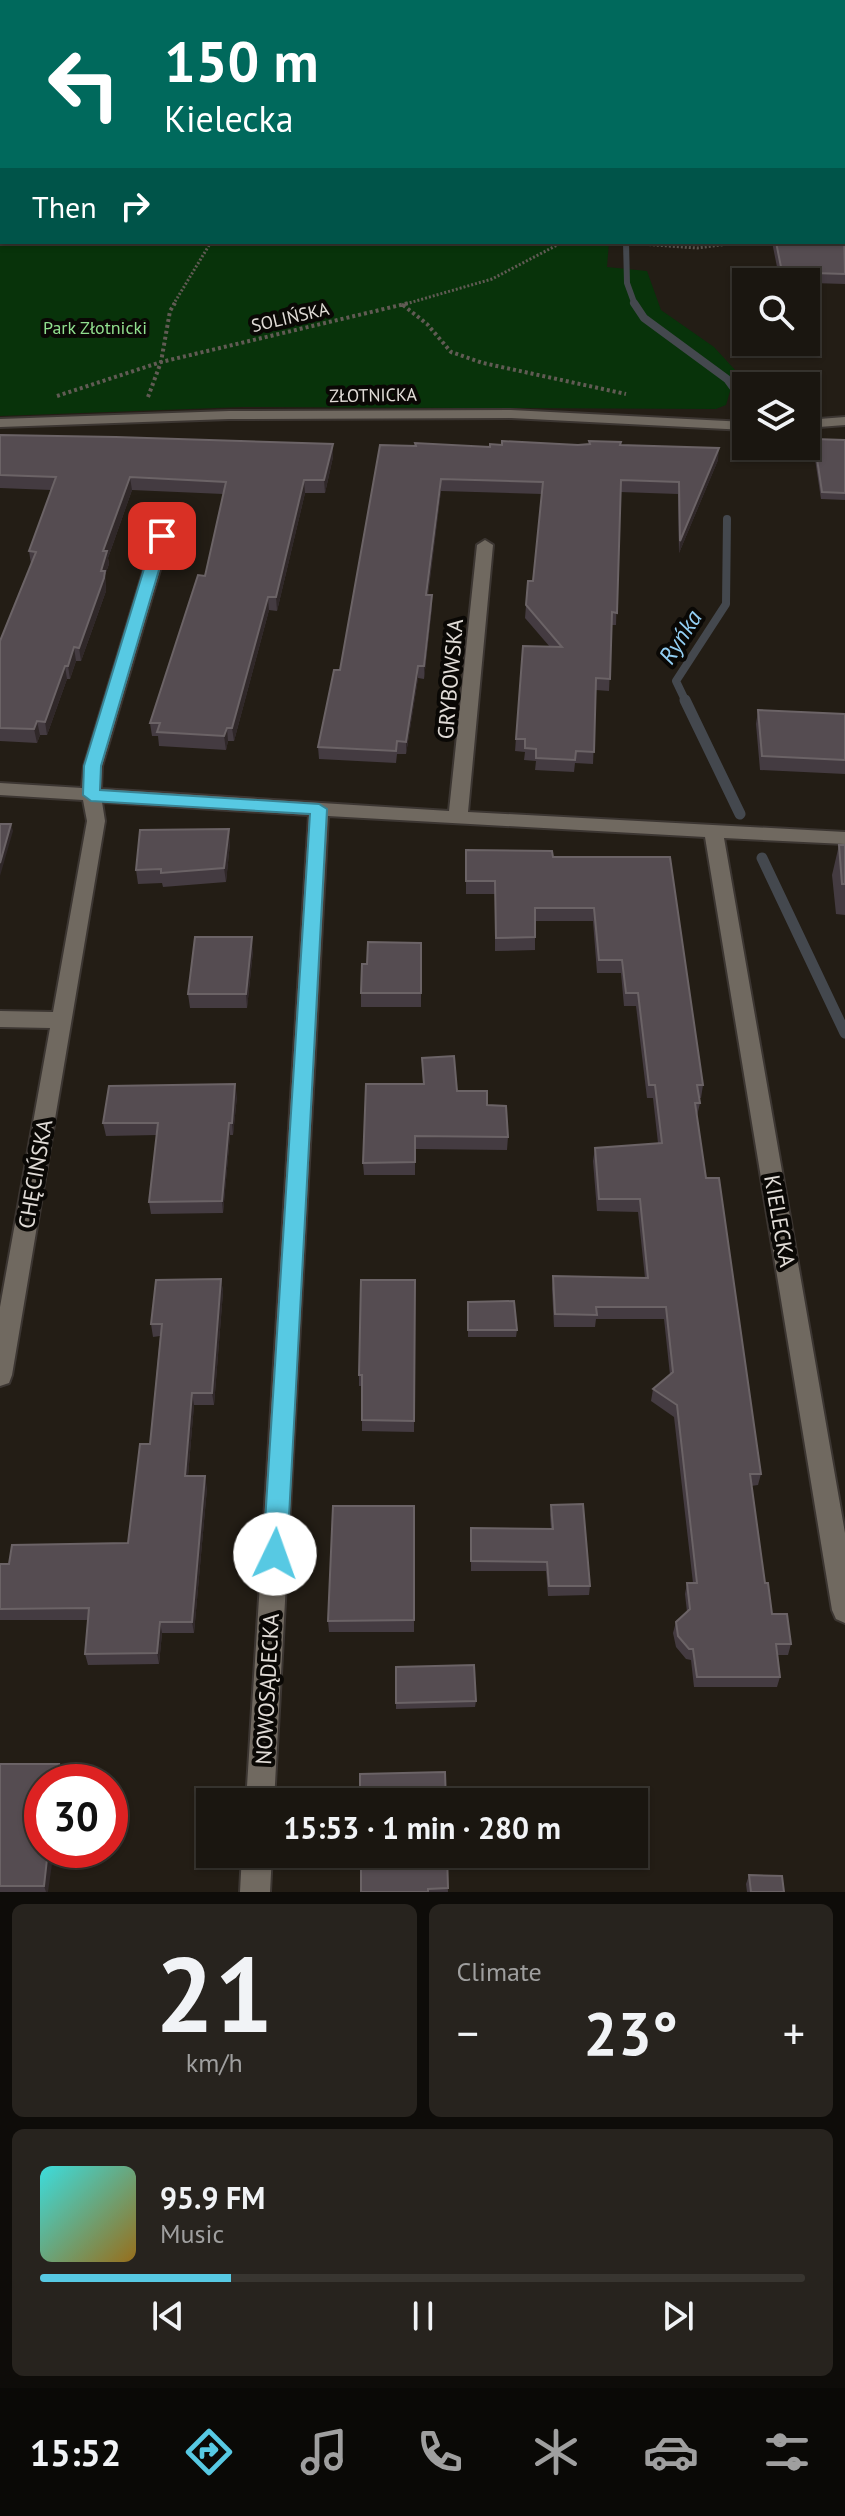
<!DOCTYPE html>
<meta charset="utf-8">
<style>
body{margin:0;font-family:"PT Sans",sans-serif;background:#27231e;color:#f1f3f6;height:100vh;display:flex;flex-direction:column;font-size:30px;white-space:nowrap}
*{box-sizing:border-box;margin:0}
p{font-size:26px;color:#9f9f9f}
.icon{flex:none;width:44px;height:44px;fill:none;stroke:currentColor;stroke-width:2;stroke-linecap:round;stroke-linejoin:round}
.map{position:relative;height:1892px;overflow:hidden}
.side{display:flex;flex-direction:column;gap:12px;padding:12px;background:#0e0c09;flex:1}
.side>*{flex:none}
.top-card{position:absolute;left:0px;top:0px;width:846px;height:244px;box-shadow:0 2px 6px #0004,0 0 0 2px #383530;background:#00695c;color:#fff;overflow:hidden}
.fabs{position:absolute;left:732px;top:268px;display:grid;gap:16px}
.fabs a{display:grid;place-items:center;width:88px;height:88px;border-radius:0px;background:#1a1610;box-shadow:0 2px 6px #0004,0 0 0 2px #383530;font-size:40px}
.speed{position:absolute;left:24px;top:1764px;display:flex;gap:16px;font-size:40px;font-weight:700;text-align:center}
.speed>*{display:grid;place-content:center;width:104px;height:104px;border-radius:50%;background:#1a1610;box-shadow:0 2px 6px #0004,0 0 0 2px #383530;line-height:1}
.speed .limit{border:12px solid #d22;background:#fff;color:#111}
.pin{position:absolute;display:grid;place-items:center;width:68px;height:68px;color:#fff;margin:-34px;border-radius:16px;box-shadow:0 4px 12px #0006}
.me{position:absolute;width:88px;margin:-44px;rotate:3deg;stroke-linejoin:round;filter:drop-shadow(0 0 6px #0008)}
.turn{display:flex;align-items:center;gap:28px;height:168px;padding:0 32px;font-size:36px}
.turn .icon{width:104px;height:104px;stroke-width:2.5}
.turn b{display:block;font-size:56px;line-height:68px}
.then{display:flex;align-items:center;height:76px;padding:0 32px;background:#0003;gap:16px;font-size:30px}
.big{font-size:60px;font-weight:800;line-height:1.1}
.side .widget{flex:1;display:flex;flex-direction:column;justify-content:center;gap:12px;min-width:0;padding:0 28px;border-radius:12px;background:#27231e}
.side .dial{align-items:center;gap:0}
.dial b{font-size:104px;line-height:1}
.song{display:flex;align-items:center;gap:24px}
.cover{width:96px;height:96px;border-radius:12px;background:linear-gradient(135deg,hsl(180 70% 55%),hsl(40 70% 35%))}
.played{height:8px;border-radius:4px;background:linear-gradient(90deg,#57c9e3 25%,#383530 25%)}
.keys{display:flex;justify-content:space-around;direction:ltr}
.heat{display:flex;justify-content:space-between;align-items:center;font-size:44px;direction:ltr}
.side .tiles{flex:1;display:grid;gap:12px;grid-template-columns:1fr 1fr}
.widget:last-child{grid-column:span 2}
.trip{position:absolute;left:196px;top:1788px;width:452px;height:80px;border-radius:0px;background:#1a1610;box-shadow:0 2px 6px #0004,0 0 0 2px #383530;font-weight:800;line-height:80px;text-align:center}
.menu{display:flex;height:128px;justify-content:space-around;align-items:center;background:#0a0906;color:#9f9f9f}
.menu .icon{width:56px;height:56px}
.menu .active{color:#57c9e3}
.menu b{font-size:36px;color:#f1f3f6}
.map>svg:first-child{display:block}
.green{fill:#08330a}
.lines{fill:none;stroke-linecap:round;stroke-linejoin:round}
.stream-far2{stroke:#44484e;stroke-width:6}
.stream-far1{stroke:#44484e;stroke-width:8}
.stream{stroke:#44484e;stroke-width:11}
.street-casing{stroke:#3c3632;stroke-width:4}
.path-far1{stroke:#615b54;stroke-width:3;stroke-dasharray:2 2;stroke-linecap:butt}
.path{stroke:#615b54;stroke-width:4;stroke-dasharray:3 3;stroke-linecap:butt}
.street{fill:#706960;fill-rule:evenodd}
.wall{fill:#443b41}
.shaded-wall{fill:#302829}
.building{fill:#554c51;stroke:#6b6366;stroke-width:2}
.route{fill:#57c9e3;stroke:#398394;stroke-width:2}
.labels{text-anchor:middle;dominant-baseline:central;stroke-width:8;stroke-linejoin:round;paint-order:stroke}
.far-street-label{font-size:18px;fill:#e1dcd7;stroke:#0a0805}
.far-park-label{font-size:18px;fill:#91df8f;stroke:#0a0805}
.street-label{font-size:22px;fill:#e1dcd7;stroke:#0a0805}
.water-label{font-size:24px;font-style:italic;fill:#93cff4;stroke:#0a0805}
</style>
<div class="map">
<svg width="845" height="1892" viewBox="0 0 845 1892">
<rect width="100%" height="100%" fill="#231d15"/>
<!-- green -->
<path class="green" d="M0,0L416,2H2V242H609L607,267L647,271L661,310L714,347L736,371L726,405L716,409L243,407L0,416Z"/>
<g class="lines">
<!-- stream-far2 -->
<path class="stream-far2" d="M626,242L627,283L635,305"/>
<!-- stream-far1 -->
<path class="stream-far1" d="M634,303L644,318L727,379L746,405
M686,702L676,681L726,604L727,519"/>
<!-- stream -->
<path class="stream" d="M685,700L740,814
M762,858L845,1033"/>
<defs>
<path id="street" d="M511,410L746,422V430L511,418L229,419L0,427V419L229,411Z
M845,417V425L806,428V420Z
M162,531L170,536L102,766L101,789L449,811L477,545L485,540L493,545L468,812L845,832V844L724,838L845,1533V1623L836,1619L832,1610L705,837L328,816L274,1802H246L309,815L102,802L105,821L12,1375L9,1383L0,1386V1307L50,1028L0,1027V1011L53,1012L87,821L83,800L0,795V783L82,788L84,766L154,536Z
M242,1854H272L270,1892H240Z"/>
</defs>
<!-- street casing -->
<use href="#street" class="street-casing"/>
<!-- path-far1 -->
<path class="path-far1" d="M255,0H304
M309,0L321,2
M0,68L2,63
M613,242L697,248L746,242
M173,305L211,242
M402,305L492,279L563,242"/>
<!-- path -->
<path class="path" d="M403,305L427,324L451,352L483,363L626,394
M57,396L161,362L409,303
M148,397L161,362L170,311L175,303"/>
<!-- street -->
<use href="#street" class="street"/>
</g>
<!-- wall -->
<path class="wall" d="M660,0H845V2H668Z
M844,110H845V284L780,282L772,242H844Z
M0,435L333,444V457L325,493H305L277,611L269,610L234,741H228L226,750L159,746L158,736H152L150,723L205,576L223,494L132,490L108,558L109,564L105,575L106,591L81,661H76L70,679H67L47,735H40L37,743L0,741V641L31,564L29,551L51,490L0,488Z
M814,439L845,440V500L821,499L813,446Z
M380,445L490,447L502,445H620L718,460L679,553L678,494L620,492L616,625H612L609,691L596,690L593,764L575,763L574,772L535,770L536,761L524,760L525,752L515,751L523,646L550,647L525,618L528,581H533L542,494L441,491L428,595L432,607L424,679L418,678L406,754H397L396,763L319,759L318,747L340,670Z
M758,710L845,714V774L760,770L756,724Z
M230,843L226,882L163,887L162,883L138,884L136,870Z
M839,845H845V915L836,914L832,875Z
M466,850L553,857H670L703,1085L701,1098H699L700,1103L697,1116L706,1178L761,1474L758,1485L751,1486L765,1583L772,1614L791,1644L788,1655H778L780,1677L777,1687H694L691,1660L686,1659L676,1647L673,1633L676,1622L687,1612L685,1594L687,1583H693L674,1417L651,1401L653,1389L670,1375L664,1319H596L595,1327H554L552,1289L553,1276L645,1278L638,1212L597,1211L593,1161L595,1148L658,1143L653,1098H647L636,1006H624L621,973H597L593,921H535V950L495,951V894H466Z
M421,943V1007H361V993L367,964Z
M253,951L247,1008H190L188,994Z
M422,1058L457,1091L487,1105L508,1137L507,1150L415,1149V1175H364L363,1163L423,1084Z
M237,1096L233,1135H230L223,1213L151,1214L149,1202L157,1135L106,1136L103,1123Z
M221,1279L223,1292L214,1405H194L188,1476L207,1488L194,1633H162L159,1664L88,1665L85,1654L88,1620H0V1564H9L128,1543L150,1444L160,1336L153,1337L151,1324Z
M415,1280L414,1432L362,1431V1386H359V1375Z
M468,1302L517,1330L516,1337H468Z
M551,1505L590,1586L589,1595L548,1596L546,1571H471V1528L551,1529L550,1515Z
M414,1506V1632H329L328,1621Z
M396,1667L476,1701L475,1707L396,1709Z
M0,1764H59L63,1775L62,1782H42L48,1892H0Z
M447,1854L448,1892H361Z
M749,1875L784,1892H747L746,1884Z"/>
<!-- shaded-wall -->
<path class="shaded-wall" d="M333,444V457L325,493L324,480Z
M719,448L718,460L679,553L680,541Z
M130,477L132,490L108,558L109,564L105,575L106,591L81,661L79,648L101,571L103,551Z
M441,479V491L426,607V595Z
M304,480L305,493L277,611L276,597Z
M432,595V607L424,679V666Z
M268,597L269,610L234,741L232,728Z
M74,647L76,661L70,679L68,666Z
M65,666L67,679L47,735L45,722Z
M418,666V678L406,754V742Z
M37,721L40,735L37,743L34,729Z
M227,728L228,741L226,750L224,736Z
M11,824L13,831L0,876V863Z
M229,829L230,843L226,882L224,868Z
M252,937L253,951L247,1008L246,994Z
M235,1084L237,1096L233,1135L232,1123Z
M229,1123L230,1135L223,1213L222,1201Z
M221,1279L223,1292L214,1405L212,1393Z
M192,1393L194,1405L187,1488L185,1476Z
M205,1476L207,1488L194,1633L192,1622Z
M160,1622L162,1633L159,1664L157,1653Z
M59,1764L63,1775L62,1782H56Z
M48,1850H54L48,1892H46L44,1886Z"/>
<!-- building -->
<path class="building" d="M702,0H843V2H711Z
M844,3H845L844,38Z
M844,68H845L844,101Z
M844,110H845L844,228Z
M844,236L845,274L782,272L776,242H844Z
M0,435L116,437L333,444L324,480H304L276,597H268L232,728H227L224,736L157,732L160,723H150L198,575L205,576L226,482L130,477L103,551H107L101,571H105L104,578L79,648L74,647L68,666H65L45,722L37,721L34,729L0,728V641L36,552L29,551L56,477L0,475Z
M814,439L845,440V493L822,492Z
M502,441L578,445L590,444L589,441L621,442L620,445L719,448L680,541L679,482L621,480L617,613L612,612L610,679L596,678L594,752L576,751L575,760L536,758V749L525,748V739H516L523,646L562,647L526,605L528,581H533L543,482L441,479L426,595H432L424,666H418L406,742L397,741L396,751L318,747L334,670H340L380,445L416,446L415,443L490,447V444L502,445Z
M758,710L845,714V760L762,756Z
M0,824H11L0,863Z
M229,829L224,868L161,873V869L136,870L140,830Z
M839,845H845V884H842Z
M466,850L552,851L553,857H670L703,1085H697L700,1103H695L706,1178H719L761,1474H750L765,1583H768L772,1614H787L791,1644H776L780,1677H697L693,1649H689L678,1636L676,1622L690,1609L687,1583H697L677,1405L653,1389L673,1372L666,1307H596L597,1315L555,1314L553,1276L648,1278L640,1199H599L595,1148L662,1143L655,1085H649L638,993H626L622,960H599L594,908H535V937L496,938L495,881H466Z
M195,937H252L246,994H188Z
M368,942L421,943V993H361L362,964H367Z
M454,1056L457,1091H487V1105L506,1106L508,1137L415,1136V1162L363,1163L366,1084H424L422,1058Z
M235,1084L232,1123H229L222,1201L149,1202L158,1123H103L109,1086Z
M221,1279L212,1393H192L185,1476H205L192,1622H160L157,1653L85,1654L89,1608L0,1609V1564H9L12,1545L128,1543L140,1444H150L162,1324H151L156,1280Z
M361,1280H415L414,1421L362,1420V1375H359Z
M514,1301L517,1330H468V1302Z
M583,1504L590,1586H549L547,1562L471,1561V1528L553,1529L551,1505Z
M333,1506H414V1620L328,1621Z
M474,1665L476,1701L396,1703V1667Z
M0,1764H59L56,1782H42V1850H48L44,1886H0Z
M445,1772L446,1802H360V1774Z
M361,1854H447L448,1888L428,1889V1892H361Z
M749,1875L782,1876L784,1892H751Z"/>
<!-- route -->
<path class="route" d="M162,531L169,536L101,766L100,790L319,804L327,809L287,1554L283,1562L275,1565L266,1562L263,1554L310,814L91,801L83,795L84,766L154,536Z"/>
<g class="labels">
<!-- far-street labels -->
<g class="far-street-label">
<text transform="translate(290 317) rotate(-13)">SOLIŃSKA</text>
<text transform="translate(373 395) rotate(-1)">ZŁOTNICKA</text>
</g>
<!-- far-park labels -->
<g class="far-park-label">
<text x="95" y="327">Park Złotnicki</text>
</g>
<!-- street labels -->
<g class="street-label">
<text transform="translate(450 679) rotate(-85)">GRYBOWSKA</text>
<text transform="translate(35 1174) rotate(-80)">CHĘCIŃSKA</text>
<text transform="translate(780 1221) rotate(80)">KIELECKA</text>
<text transform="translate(267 1689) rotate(-87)">NOWOSĄDECKA</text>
</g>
<!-- water labels -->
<g class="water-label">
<text transform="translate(680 637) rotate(-58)">Ryńka</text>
</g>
</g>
</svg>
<div class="fabs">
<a><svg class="icon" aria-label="search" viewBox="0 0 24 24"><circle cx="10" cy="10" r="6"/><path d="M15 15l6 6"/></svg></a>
<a><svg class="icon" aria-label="layers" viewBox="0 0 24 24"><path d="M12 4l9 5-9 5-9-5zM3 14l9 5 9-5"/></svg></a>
</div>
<div class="speed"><div class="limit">30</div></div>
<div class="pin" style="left:162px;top:536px;background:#d93025"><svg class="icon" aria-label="arrive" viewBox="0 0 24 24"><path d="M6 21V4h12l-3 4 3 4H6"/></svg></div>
<svg class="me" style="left:275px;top:1554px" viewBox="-20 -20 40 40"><circle r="19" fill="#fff"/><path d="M0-13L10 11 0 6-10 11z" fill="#57c9e3"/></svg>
<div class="trip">15:53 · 1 min · 280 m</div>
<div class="top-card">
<div class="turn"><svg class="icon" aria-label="left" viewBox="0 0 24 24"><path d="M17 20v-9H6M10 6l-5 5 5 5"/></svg><div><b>150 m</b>Kielecka</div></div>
<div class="then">Then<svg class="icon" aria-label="right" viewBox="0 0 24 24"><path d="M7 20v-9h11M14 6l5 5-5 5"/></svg></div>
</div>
</div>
<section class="side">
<div class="tiles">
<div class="widget dial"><b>21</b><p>km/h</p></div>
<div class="widget"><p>Climate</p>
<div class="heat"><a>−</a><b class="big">23°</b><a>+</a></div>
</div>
<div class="widget">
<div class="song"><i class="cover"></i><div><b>95.9 FM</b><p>Music</p></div></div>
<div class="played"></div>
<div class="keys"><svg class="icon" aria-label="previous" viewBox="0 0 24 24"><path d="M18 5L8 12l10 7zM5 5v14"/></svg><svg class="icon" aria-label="pause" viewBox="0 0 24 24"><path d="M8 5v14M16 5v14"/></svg><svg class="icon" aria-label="next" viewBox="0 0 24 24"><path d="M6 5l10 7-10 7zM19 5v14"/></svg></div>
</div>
</div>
</section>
<nav class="menu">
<b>15:52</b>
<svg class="icon active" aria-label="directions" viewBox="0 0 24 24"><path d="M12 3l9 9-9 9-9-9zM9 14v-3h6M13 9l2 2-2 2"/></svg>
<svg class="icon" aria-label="music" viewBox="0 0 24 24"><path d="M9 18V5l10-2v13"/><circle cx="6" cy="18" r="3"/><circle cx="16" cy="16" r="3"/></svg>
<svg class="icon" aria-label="phone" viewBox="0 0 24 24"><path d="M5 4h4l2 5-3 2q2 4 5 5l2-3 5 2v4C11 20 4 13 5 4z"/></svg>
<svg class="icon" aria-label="climate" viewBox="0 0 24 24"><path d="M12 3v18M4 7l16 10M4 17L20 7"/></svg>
<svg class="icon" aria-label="car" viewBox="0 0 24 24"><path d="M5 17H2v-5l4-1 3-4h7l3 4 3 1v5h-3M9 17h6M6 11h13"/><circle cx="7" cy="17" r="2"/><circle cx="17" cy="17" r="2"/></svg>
<svg class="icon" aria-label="filters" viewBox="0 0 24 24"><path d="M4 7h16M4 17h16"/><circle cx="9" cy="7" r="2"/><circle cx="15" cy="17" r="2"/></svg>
</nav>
